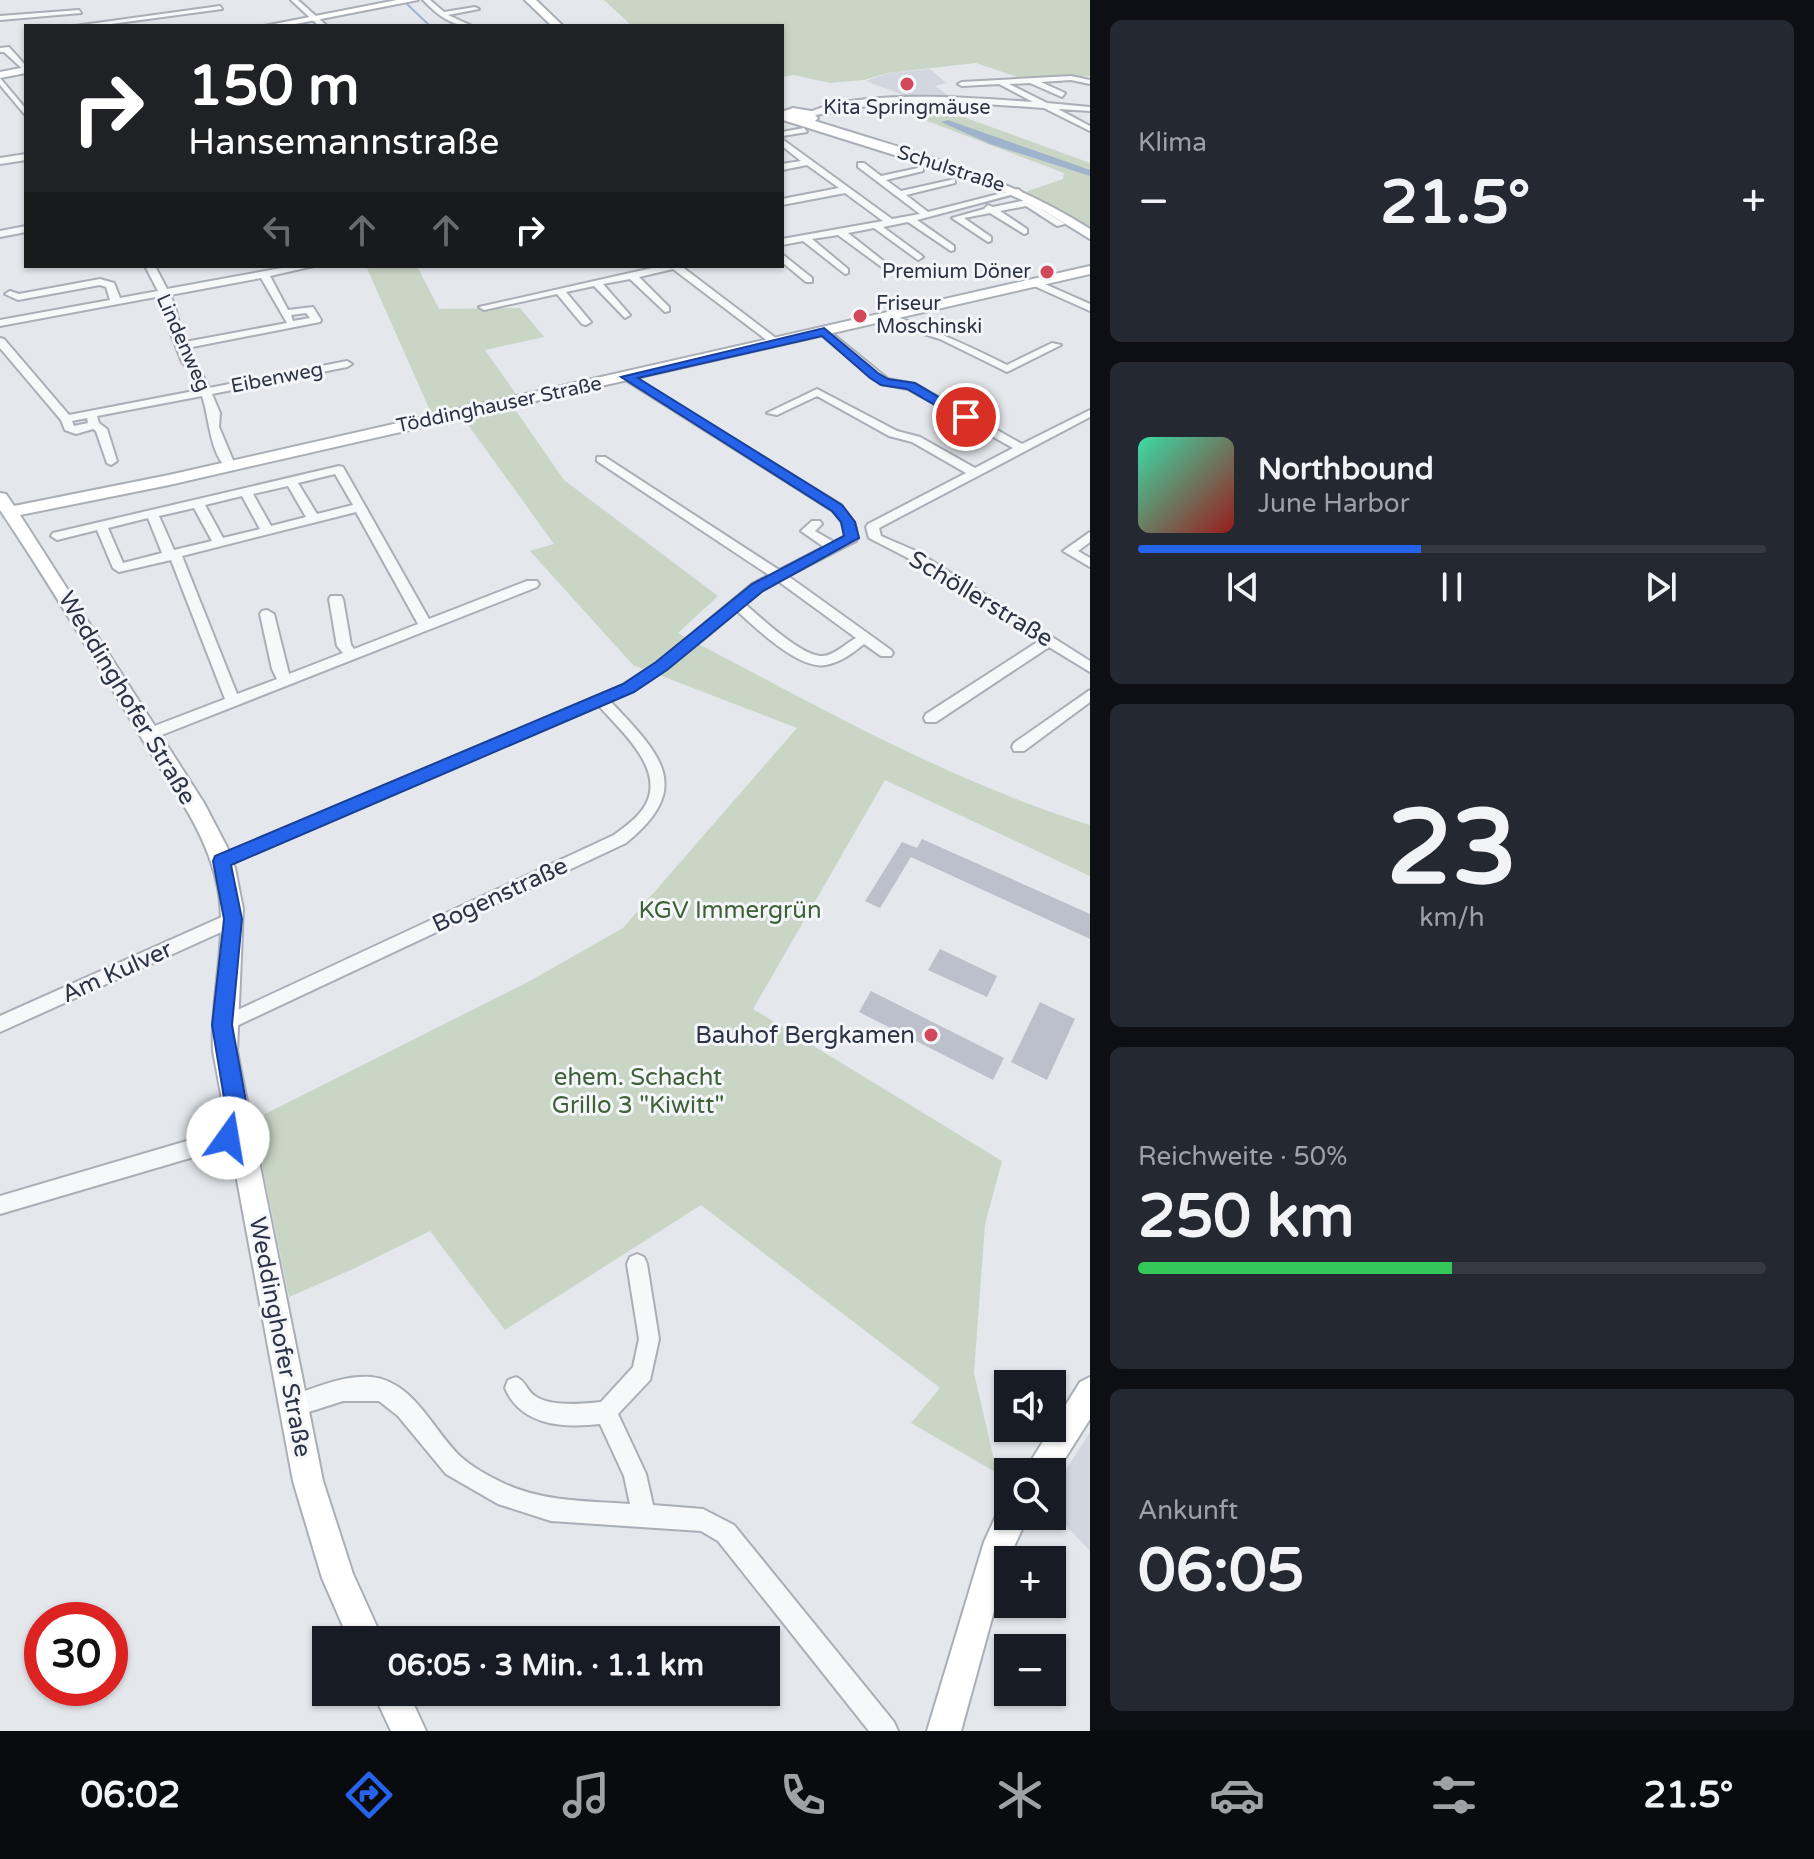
<!DOCTYPE html>
<html lang="de">
<meta charset="utf-8">
<style>
body{margin:0;font-family:"Varela Round",sans-serif;background:#242831;color:#f1f3f6;height:100vh;display:flex;flex-direction:column;font-size:30px;white-space:nowrap}
*{box-sizing:border-box;margin:0}
p{font-size:26px;color:#9ea1a6}
.icon{flex:none;width:44px;height:44px;fill:none;stroke:currentColor;stroke-width:2;stroke-linecap:round;stroke-linejoin:round}
.map{position:relative;flex:1;overflow:hidden}
.drawer{display:flex;flex-direction:column;gap:20px;padding:20px;background:#0d0f14;width:724px}
.drawer>*{flex:none}
.hud{position:absolute;left:24px;top:24px;width:760px;height:244px;border-radius:0px;box-shadow:0 2px 6px #0004;background:#202124;color:#fff;overflow:hidden}
.fabs{position:absolute;left:994px;top:1370px;display:grid;gap:16px}
.fabs a{display:grid;place-items:center;width:72px;height:72px;border-radius:0px;background:#171b24;box-shadow:0 2px 6px #0004;font-size:40px}
.speed{position:absolute;left:24px;top:1602px;display:flex;gap:16px;font-size:40px;font-weight:700;text-align:center}
.speed>*{display:grid;place-content:center;width:104px;height:104px;border-radius:50%;background:#171b24;box-shadow:0 2px 6px #0004;line-height:1}
.speed .limit{border:12px solid #d22;background:#fff;color:#111}
.pin{position:absolute;display:grid;place-items:center;width:68px;height:68px;color:#fff;margin:-34px;border:4px solid #fff;border-radius:50%;box-shadow:0 2px 8px #0007}
.me{position:absolute;width:88px;margin:-44px;rotate:13deg;stroke-linejoin:round;filter:drop-shadow(0 0 6px #0008)}
.turn{display:flex;align-items:center;gap:28px;height:168px;padding:0 32px;font-size:36px}
.turn .icon{width:104px;height:104px;stroke-width:2.5}
.turn b{display:block;font-size:56px;line-height:68px}
.lanes{display:flex;align-items:center;height:76px;padding:0 32px;background:#0003;justify-content:center;gap:40px;direction:ltr}
.lanes .off{opacity:.35}
.big{font-size:60px;font-weight:800;line-height:1.1}
.drawer .tile{flex:1;display:flex;flex-direction:column;justify-content:center;gap:12px;min-width:0;padding:0 28px;border-radius:12px;background:#242831}
.drawer .dial{align-items:center;gap:0}
.dial b{font-size:104px;line-height:1}
.song{display:flex;align-items:center;gap:24px}
.cover{width:96px;height:96px;border-radius:12px;background:linear-gradient(135deg,hsl(160 70% 55%),hsl(0 70% 35%))}
.played{height:8px;border-radius:4px;background:linear-gradient(90deg,#2563eb 45%,#363941 45%)}
.keys{display:flex;justify-content:space-around;direction:ltr}
.heat{display:flex;justify-content:space-between;align-items:center;font-size:44px;direction:ltr}
.charge{height:12px;border-radius:6px;background:linear-gradient(90deg,#34c759 50%,#363941 0)}
.trip{position:absolute;left:312px;top:1626px;width:468px;height:80px;border-radius:0px;background:#171b24;box-shadow:0 2px 6px #0004;font-weight:800;line-height:80px;text-align:center}
.tab-bar{display:flex;height:128px;justify-content:space-around;align-items:center;background:#090b0e;color:#9ea1a6}
.tab-bar .icon{width:56px;height:56px}
.tab-bar .selected{color:#2563eb}
.tab-bar b{font-size:36px;color:#f1f3f6}
main{display:flex;flex:1;min-height:0}
.map>svg:first-child{display:block}
.built{fill:#d2d6de}
.green{fill:#c9d6c5}
.water{fill:#9fb4cc}
.lines{fill:none;stroke-linecap:round;stroke-linejoin:round}
.stream{stroke:#9fb4cc;stroke-width:2}
.building{fill:#bbc0ca}
.street-casing{stroke:#a9aeb7;stroke-width:4}
.secondary-casing{stroke:#a9aeb7;stroke-width:4}
.street{fill:#f7f8fa;fill-rule:evenodd}
.secondary{fill:#fff;fill-rule:evenodd}
.route{fill:#2563eb;stroke:#184099;stroke-width:2}
.poi-dot{fill:#d1495b;stroke:#f4f6f9;stroke-width:3}
.labels{text-anchor:middle;dominant-baseline:central;stroke-width:6;stroke-linejoin:round;paint-order:stroke}
.far-poi-label{font-size:20px;fill:#2b3445;stroke:#f4f6f9}
.far-street-label{font-size:20px;fill:#2b3445;stroke:#f4f6f9}
.street-label{font-size:24px;fill:#2b3445;stroke:#f4f6f9}
.park-label{font-size:24px;fill:#3f6138;stroke:#f4f6f9}
.poi-label{font-size:24px;fill:#2b3445;stroke:#f4f6f9;text-anchor:end}
</style>
<main>
<div class="map">
<svg width="1090" height="1731" viewBox="0 0 1090 1731">
<rect width="100%" height="100%" fill="#e4e7ec"/>
<!-- built -->
<path class="built" d="M930,69L946,83L935,86L950,97L911,98L866,81L888,73Z
M1090,1432V1551L1052,1511V1492Z"/>
<!-- green -->
<path class="green" d="M604,0H1090V76L1023,79L976,63L887,73L864,80L830,83L794,75L782,77V26H632Z
M930,102L947,111L1090,163V229L1025,192L1063,179L1064,173L893,108Z
M366,266H417L439,309L520,308L544,337L485,350L516,394L493,401L501,412L514,408L564,480L718,596L678,633C812,703 946,780 1090,825V876L885,780L753,1009L1002,1161L985,1224L974,1373L997,1473L911,1423L940,1388L701,1205L505,1330L430,1231L353,1269L289,1297L253,1120L528,982L623,928L797,728L633,665L530,551L554,544L463,418L432,415Z"/>
<!-- water -->
<path class="water" d="M948,120L1090,170V176L990,144L941,122Z"/>
<g class="lines">
<!-- stream -->
<path class="stream" d="M407,4L430,26"/>
</g>
<!-- building -->
<path class="building" d="M922,839L1090,914V939L911,857L880,908L865,901L902,842L917,848Z
M940,949L997,976L987,997L928,970Z
M871,991L1004,1058L993,1080L859,1012Z
M1040,1002L1075,1019L1047,1080L1011,1062Z"/>
<g class="lines">
<defs>
<path id="street" d="M291,0H298L327,26H319Z
M423,0H430L444,12L475,7L479,9L448,15L472,26C450,26 437,14 423,0Z
M220,6L222,9L96,26H75Z
M79,10L81,13L0,20V16Z
M9,47L26,66V72L4,52H0V48Z
M1071,76L1090,80V84L1071,80L1041,82L1065,93L1062,97L1030,83L1009,84L1047,103L1090,107V111L1058,109L1090,126V131L1044,108L985,104H878L810,116L806,114C855,88 976,98 1033,102L999,84L962,86L958,84L962,82Z
M0,78L26,109V116L0,85Z
M804,128L807,132L782,136V132Z
M782,139L892,219L920,214L858,167V163H864L881,176L923,167V171L886,180L901,191L955,179V183L906,195L928,212L1018,189L1022,192L917,220L954,246V250L951,251L908,222L883,227L921,255L923,257L918,260L874,228L848,233L886,263V267L883,268L838,235L812,239L848,269V273L845,274L803,241L782,245V239L883,221L845,193L782,205V199L839,188L807,165L782,170V164L801,161L782,146Z
M26,154V160L0,164V158Z
M1027,200L1065,224L1057,226L1026,206L1000,211L1027,229V233L1024,234L990,213L964,218L991,237V241L988,242L952,218L984,209L988,205L993,207Z
M26,226V232L0,237V231Z
M782,254L812,278V282H806L782,262Z
M145,266H155L167,289L293,266H314L270,276L288,310L313,307L321,320L320,322L187,348C193,363 203,373 209,388L347,361L352,364L347,367L212,394L220,413L219,427L235,465L233,468L229,469C210,458 209,415 202,396L97,416L99,423L107,429L117,461L111,465L107,463L96,431L93,429L76,434L65,430L61,420L0,348V338L4,339L69,415L199,390L192,372L182,362L170,331L169,316L161,296L0,326V320L110,300L106,287L100,285L18,300L5,294L10,291L19,294L100,279L114,283L120,298L158,291ZM261,278L287,323L185,342C178,326 178,310 170,295ZM306,313L310,318L293,321L291,315ZM87,418L88,423L74,426L72,421Z
M661,266H681L781,342L772,344L673,269L639,277L669,307V311L665,312L630,279L603,284L630,315L625,318L594,286L566,292L591,322L586,325L582,324L557,294L484,310L479,307Z
M1032,281H1038L1090,304V311L1032,285Z
M890,314C930,329 968,345 1007,365L1052,343L1061,345L1007,372L940,339L898,326L885,317Z
M820,330H828L888,379L915,384L1022,444L1090,410V417L879,528L881,536L916,551L1090,661V672L1049,647L936,722H926L924,718L926,714L1039,641L906,557L869,538L866,527L868,524L966,473L912,442L889,436L817,396L777,415L767,413L817,389L897,431L920,437L975,468L1013,448L908,389L881,384L820,334Z
M628,374L841,505L854,522L858,538L856,541L788,576L891,650L893,653L891,656H881L864,644C853,653 841,662 826,665C799,670 756,628 737,611C697,644 659,680 610,701C660,754 695,787 626,843L228,1030L222,1033L216,1030L213,1025L216,1020L614,835C626,826 639,817 646,804C665,768 620,730 599,706L228,865H216L214,861L216,857L623,685L657,663L752,584L769,575L597,461V457H605L779,570L824,547L801,531L812,521H820L822,524L815,531L834,542L845,536L842,522L833,511L624,379L623,377ZM778,581L856,638C846,643 835,655 823,656C803,658 760,617 745,604L762,590Z
M339,466L343,467L429,619L527,581H537L539,584L537,587L154,738H144L142,734L144,730L225,699L171,560L119,572L113,568L97,530L57,540L51,536L53,533ZM335,474L353,505L317,514L298,483ZM288,486L306,517L271,526L253,494ZM242,496L260,529L223,538L205,505ZM194,508L212,541L174,550L159,516ZM356,512L418,624L354,649L351,645L343,599L341,596H331L329,599L337,646L343,653L289,674L274,614L267,610L262,611L260,614L272,669L277,679L237,694L182,556ZM148,518L162,553L123,563L108,528Z
M1090,532V542L1078,551L1090,558V567L1063,551Z
M1090,690V702L1024,751H1014L1012,747L1014,743Z
M233,912L239,914L241,919L239,924L0,1032V1016Z
M241,1125L248,1128L250,1134L248,1140L241,1143L0,1214V1196Z
M637,1254L644,1257L647,1264L659,1339L650,1380L618,1414L646,1474L653,1505L703,1509L734,1525L894,1722L898,1731H869L718,1541L701,1531L551,1521L498,1504L446,1474L398,1416L379,1401H343L293,1417L285,1414L282,1406L285,1398L293,1395C318,1387 344,1375 371,1377C414,1381 433,1431 461,1457C472,1467 490,1477 503,1483C543,1502 587,1501 630,1504L624,1476L600,1424C564,1428 521,1426 505,1388L508,1380L516,1377C526,1381 526,1390 535,1396C550,1407 583,1404 601,1402L633,1367L639,1339L627,1264L630,1257Z"/>
<path id="secondary" d="M397,0H418L285,26H264Z
M525,0H536L563,26H552Z
M26,67V73L0,78V72Z
M793,108L811,111L818,118L815,121C910,151 1006,175 1090,229V239L1043,210L990,185L783,120L782,112Z
M1090,266V274L169,485L20,515L204,803L227,847L235,868L243,909L237,1051L323,1481L353,1574L383,1640H349L322,1578L293,1481L213,1051C210,997 228,941 218,888C207,831 170,785 141,737C95,661 50,584 0,510V493L6,494L14,506L169,475Z
M1090,1377V1419L1052,1479V1472H1024L1080,1382Z
M1008,1502V1516H1028L1008,1560L961,1731H927L984,1542L1001,1505Z
M373,1692H408L426,1731H391Z"/>
</defs>
<!-- street casing -->
<use href="#street" class="street-casing"/>
<!-- secondary casing -->
<use href="#secondary" class="secondary-casing"/>
<!-- street -->
<use href="#street" class="street"/>
<!-- secondary -->
<use href="#secondary" class="secondary"/>
</g>
<!-- route -->
<path class="route" d="M824,328L878,373L888,379L915,383L972,417L961,420L907,389L881,385L870,378L822,336L638,378L842,505L855,522L859,538L763,591L667,670L634,692L231,865L242,919L232,1025L252,1134L248,1141C238,1145 231,1148 221,1145L218,1138L221,1131L229,1128L212,1025L224,919L213,861L215,856L623,684L656,662L752,584L844,536L841,522L832,511L621,377Z"/>
<!-- markers -->
<g class="poi-dot">
<circle cx="907" cy="84" r="8"/>
<circle cx="1047" cy="272" r="8"/>
<circle cx="860" cy="316" r="8"/>
<circle cx="931" cy="1035" r="8"/>
</g>
<g class="labels">
<!-- far-poi labels -->
<g class="far-poi-label">
<text x="907" y="108">Kita Springmäuse</text>
<text x="1031" y="272" text-anchor="end">Premium Döner</text>
<text x="876" y="304" text-anchor="start">Friseur<tspan x="876" dy="23">Moschinski</tspan></text>
</g>
<!-- far-street labels -->
<g class="far-street-label">
<text transform="translate(951 169) rotate(18)">Schulstraße</text>
<text transform="translate(183 343) rotate(66)">Lindenweg</text>
<text transform="translate(277 378) rotate(-11)">Eibenweg</text>
<text transform="translate(499 405) rotate(-12)">Töddinghauser Straße</text>
</g>
<!-- street labels -->
<g class="street-label">
<text transform="translate(981 599) rotate(31)">Schöllerstraße</text>
<text transform="translate(127 698) rotate(59)">Weddinghofer Straße</text>
<text transform="translate(500 895) rotate(-25)">Bogenstraße</text>
<text transform="translate(117 972) rotate(-24)">Am Kulver</text>
<text transform="translate(280 1337) rotate(79)">Weddinghofer Straße</text>
</g>
<!-- park labels -->
<g class="park-label">
<text x="730" y="910">KGV Immergrün</text>
<text x="638" y="1077">ehem. Schacht<tspan x="638" dy="28">Grillo 3 "Kiwitt"</tspan></text>
</g>
<!-- poi labels -->
<g class="poi-label">
<text x="915" y="1035">Bauhof Bergkamen</text>
</g>
</g>
</svg>
<div class="fabs">
<a><svg class="icon" aria-label="sound" viewBox="0 0 24 24"><path d="M4 9h4l5-4v14l-5-4H4zM17 9q2 3 0 6"/></svg></a>
<a><svg class="icon" aria-label="search" viewBox="0 0 24 24"><circle cx="10" cy="10" r="6"/><path d="M15 15l6 6"/></svg></a>
<a>+</a>
<a>−</a>
</div>
<div class="speed"><div class="limit">30</div></div>
<div class="pin" style="left:966px;top:417px;background:#d93025"><svg class="icon" aria-label="arrive" viewBox="0 0 24 24"><path d="M6 21V4h12l-3 4 3 4H6"/></svg></div>
<svg class="me" style="left:228px;top:1138px" viewBox="-20 -20 40 40"><circle r="19" fill="#fff"/><path d="M0-13L10 11 0 6-10 11z" fill="#2563eb"/></svg>
<div class="trip">06:05 · 3 Min. · 1.1 km</div>
<div class="hud">
<div class="turn"><svg class="icon" aria-label="right" viewBox="0 0 24 24"><path d="M7 20v-9h11M14 6l5 5-5 5"/></svg><div><b>150 m</b>Hansemannstraße</div></div>
<div class="lanes"><svg class="icon off" aria-label="left" viewBox="0 0 24 24"><path d="M17 20v-9H6M10 6l-5 5 5 5"/></svg><svg class="icon off" aria-label="ahead" viewBox="0 0 24 24"><path d="M12 20V5M6 11l6-6 6 6"/></svg><svg class="icon off" aria-label="ahead" viewBox="0 0 24 24"><path d="M12 20V5M6 11l6-6 6 6"/></svg><svg class="icon" aria-label="right" viewBox="0 0 24 24"><path d="M7 20v-9h11M14 6l5 5-5 5"/></svg></div>
</div>
</div>
<section class="drawer">
<div class="tile"><p>Klima</p>
<div class="heat"><a>−</a><b class="big">21.5°</b><a>+</a></div>
</div>
<div class="tile">
<div class="song"><i class="cover"></i><div><b>Northbound</b><p>June Harbor</p></div></div>
<div class="played"></div>
<div class="keys"><svg class="icon" aria-label="previous" viewBox="0 0 24 24"><path d="M18 5L8 12l10 7zM5 5v14"/></svg><svg class="icon" aria-label="pause" viewBox="0 0 24 24"><path d="M8 5v14M16 5v14"/></svg><svg class="icon" aria-label="next" viewBox="0 0 24 24"><path d="M6 5l10 7-10 7zM19 5v14"/></svg></div>
</div>
<div class="tile dial"><b>23</b><p>km/h</p></div>
<div class="tile"><p>Reichweite · 50%</p><b class="big">250 km</b><div class="charge"></div></div>
<div class="tile"><p>Ankunft</p><b class="big">06:05</b></div>
</section>
</main>
<nav class="tab-bar">
<b>06:02</b>
<svg class="icon selected" aria-label="directions" viewBox="0 0 24 24"><path d="M12 3l9 9-9 9-9-9zM9 14v-3h6M13 9l2 2-2 2"/></svg>
<svg class="icon" aria-label="music" viewBox="0 0 24 24"><path d="M9 18V5l10-2v13"/><circle cx="6" cy="18" r="3"/><circle cx="16" cy="16" r="3"/></svg>
<svg class="icon" aria-label="phone" viewBox="0 0 24 24"><path d="M5 4h4l2 5-3 2q2 4 5 5l2-3 5 2v4C11 20 4 13 5 4z"/></svg>
<svg class="icon" aria-label="climate" viewBox="0 0 24 24"><path d="M12 3v18M4 7l16 10M4 17L20 7"/></svg>
<svg class="icon" aria-label="car" viewBox="0 0 24 24"><path d="M5 17H2v-5l4-1 3-4h7l3 4 3 1v5h-3M9 17h6M6 11h13"/><circle cx="7" cy="17" r="2"/><circle cx="17" cy="17" r="2"/></svg>
<svg class="icon" aria-label="filters" viewBox="0 0 24 24"><path d="M4 7h16M4 17h16"/><circle cx="9" cy="7" r="2"/><circle cx="15" cy="17" r="2"/></svg>
<b>21.5°</b>
</nav>
